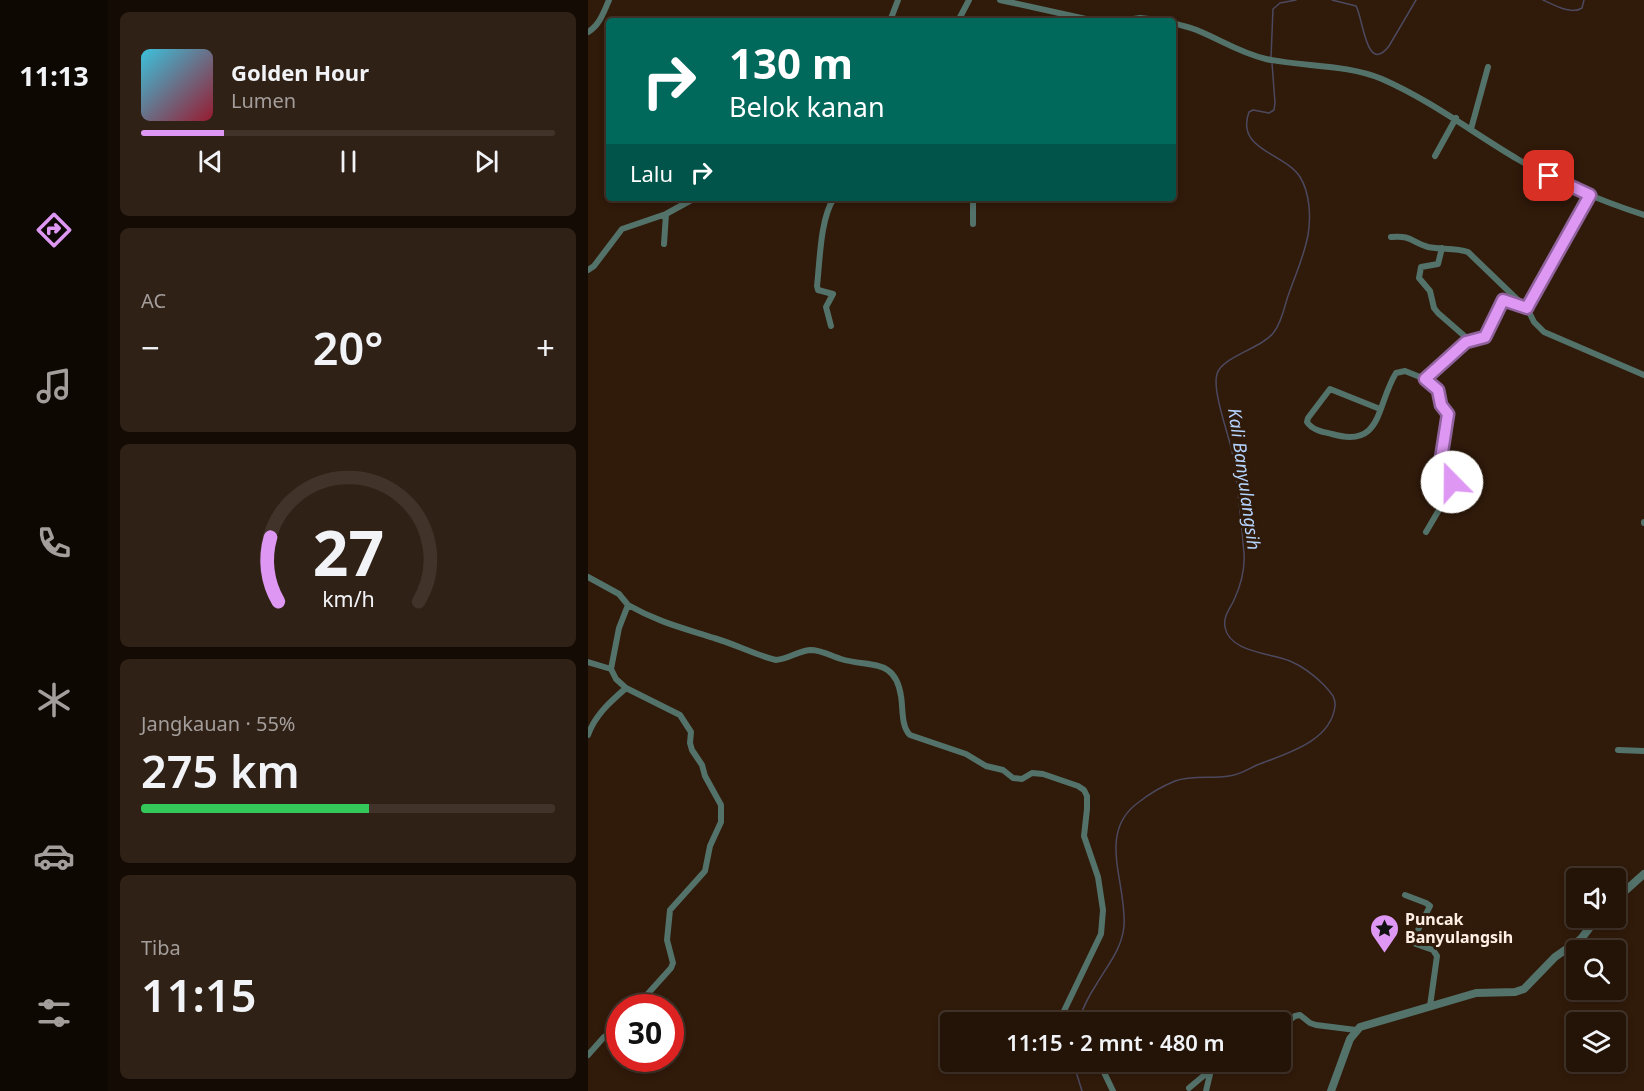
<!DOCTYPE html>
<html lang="id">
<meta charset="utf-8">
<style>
body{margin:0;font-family:"Noto Sans",sans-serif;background:#302116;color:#f1f3f6;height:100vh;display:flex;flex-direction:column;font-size:22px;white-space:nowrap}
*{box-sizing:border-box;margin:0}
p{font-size:20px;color:#a39e9c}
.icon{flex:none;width:33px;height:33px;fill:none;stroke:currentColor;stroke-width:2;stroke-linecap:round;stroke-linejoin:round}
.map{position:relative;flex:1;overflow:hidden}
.details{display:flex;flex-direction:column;gap:12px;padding:12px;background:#140b04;width:480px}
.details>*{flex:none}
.guide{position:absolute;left:18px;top:18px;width:570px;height:183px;border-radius:6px;box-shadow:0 3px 9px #0003,0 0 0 2px #413329;background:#00695c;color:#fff;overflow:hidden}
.buttons{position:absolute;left:978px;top:868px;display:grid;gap:12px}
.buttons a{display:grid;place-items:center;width:60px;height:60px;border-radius:6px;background:#241408;box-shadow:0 3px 9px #0003,0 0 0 2px #413329;font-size:30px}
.speed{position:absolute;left:18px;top:994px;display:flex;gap:12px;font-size:30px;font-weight:700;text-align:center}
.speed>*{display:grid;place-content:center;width:78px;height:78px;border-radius:50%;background:#241408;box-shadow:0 3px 9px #0003,0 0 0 2px #413329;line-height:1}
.speed .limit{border:9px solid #d22;background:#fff;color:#111}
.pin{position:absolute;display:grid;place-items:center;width:51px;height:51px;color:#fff;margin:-26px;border-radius:12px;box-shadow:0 3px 9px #0006}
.me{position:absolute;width:66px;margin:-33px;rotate:338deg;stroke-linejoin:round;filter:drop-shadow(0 0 4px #0008)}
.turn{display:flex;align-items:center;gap:21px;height:126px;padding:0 24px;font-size:27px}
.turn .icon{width:78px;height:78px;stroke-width:2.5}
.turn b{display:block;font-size:42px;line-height:51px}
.then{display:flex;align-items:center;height:57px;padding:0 24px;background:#0003;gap:12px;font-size:22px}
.big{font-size:45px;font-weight:600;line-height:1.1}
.details .card{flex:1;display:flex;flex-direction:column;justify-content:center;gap:9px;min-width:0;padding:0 21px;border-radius:9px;background:#302116}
.details .dial{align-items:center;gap:0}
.dial svg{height:156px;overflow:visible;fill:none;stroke:#413329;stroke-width:7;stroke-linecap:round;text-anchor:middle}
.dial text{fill:#f1f3f6;stroke:none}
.song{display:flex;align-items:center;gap:18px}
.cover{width:72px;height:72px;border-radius:9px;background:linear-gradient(135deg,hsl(190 70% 55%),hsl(350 70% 35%))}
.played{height:6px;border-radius:3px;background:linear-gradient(90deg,#de98f3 20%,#413329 20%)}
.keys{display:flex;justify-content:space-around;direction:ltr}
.heat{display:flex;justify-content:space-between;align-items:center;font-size:33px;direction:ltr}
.charge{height:9px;border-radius:4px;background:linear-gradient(90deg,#34c759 55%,#413329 0)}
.trip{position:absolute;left:352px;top:1012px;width:351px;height:60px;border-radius:6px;background:#241408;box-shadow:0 3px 9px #0003,0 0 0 2px #413329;font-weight:600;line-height:60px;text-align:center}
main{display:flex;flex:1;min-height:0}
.tabs{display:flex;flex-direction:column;width:108px;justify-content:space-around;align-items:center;background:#0e0803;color:#a39e9c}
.tabs .icon{width:42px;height:42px}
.tabs .selected{color:#de98f3}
.tabs b{font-size:27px;color:#f1f3f6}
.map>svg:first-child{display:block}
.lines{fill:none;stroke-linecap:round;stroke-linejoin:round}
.stream{stroke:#4c495f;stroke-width:1.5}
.minor{stroke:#53726a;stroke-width:6}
.tertiary{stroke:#53726a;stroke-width:8}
.route-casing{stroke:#90639e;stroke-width:15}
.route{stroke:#de98f3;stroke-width:10}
.labels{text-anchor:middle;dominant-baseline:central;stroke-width:6;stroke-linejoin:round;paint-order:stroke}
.poi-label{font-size:16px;font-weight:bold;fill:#ffefe5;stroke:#301a0a;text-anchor:start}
.water-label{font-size:18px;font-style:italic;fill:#b4d3fd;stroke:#301a0a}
</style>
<main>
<nav class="tabs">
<b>11:13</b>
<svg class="icon selected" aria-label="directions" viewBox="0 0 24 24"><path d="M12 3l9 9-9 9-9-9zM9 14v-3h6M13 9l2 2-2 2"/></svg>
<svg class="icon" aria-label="music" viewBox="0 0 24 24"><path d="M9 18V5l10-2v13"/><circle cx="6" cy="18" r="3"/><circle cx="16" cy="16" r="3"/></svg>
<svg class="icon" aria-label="phone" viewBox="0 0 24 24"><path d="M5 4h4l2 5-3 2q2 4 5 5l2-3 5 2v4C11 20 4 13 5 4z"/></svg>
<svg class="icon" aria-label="climate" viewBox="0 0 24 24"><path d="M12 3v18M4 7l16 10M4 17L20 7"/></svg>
<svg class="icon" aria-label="car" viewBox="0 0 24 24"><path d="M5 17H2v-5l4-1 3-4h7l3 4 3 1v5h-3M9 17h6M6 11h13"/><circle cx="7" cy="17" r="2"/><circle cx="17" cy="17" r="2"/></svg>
<svg class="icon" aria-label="filters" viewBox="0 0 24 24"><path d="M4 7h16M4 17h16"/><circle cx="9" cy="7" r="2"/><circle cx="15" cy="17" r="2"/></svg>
</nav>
<section class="details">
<div class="card">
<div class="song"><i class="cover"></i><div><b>Golden Hour</b><p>Lumen</p></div></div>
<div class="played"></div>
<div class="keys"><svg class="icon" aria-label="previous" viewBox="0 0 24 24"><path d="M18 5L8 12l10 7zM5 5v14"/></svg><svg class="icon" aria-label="pause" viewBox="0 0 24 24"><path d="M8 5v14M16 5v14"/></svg><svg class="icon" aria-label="next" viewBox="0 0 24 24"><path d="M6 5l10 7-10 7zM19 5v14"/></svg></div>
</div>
<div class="card"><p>AC</p>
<div class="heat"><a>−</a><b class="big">20°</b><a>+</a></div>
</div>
<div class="card dial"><svg viewBox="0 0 100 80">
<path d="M14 69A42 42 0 1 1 86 69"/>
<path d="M14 69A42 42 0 0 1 10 36" stroke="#de98f3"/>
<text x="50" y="56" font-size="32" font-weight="700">27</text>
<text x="50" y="72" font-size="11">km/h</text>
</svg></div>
<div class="card"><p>Jangkauan · 55%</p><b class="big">275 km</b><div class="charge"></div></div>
<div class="card"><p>Tiba</p><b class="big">11:15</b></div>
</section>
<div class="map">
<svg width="1056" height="1091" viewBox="0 0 1056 1091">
<rect width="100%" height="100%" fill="#301a0a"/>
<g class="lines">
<!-- stream -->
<path class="stream" d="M744,0L768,6C775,17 778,76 801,46L828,0
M955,0C966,5 983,15 994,8L996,0
M683,58L685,9L692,3L708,0
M490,1023C494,1010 500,997 508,985C519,966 534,949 536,926C539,883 508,832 551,802C561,794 575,786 587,781C604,775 624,779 641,776C652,775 660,769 669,765C697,754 743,742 747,706C748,697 742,692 736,685C726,675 716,667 702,661C682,653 641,652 637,627C635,616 642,609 646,600C653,585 657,569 656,553C653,519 650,484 644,451C640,433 624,390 629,374C633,357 675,348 686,332C693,323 696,309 699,299C706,278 716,257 720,235C723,217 722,193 712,177C697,153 647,150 661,112L665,110L681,113L686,110L687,103L684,63
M485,1062L494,1091"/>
<!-- minor -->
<path class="minor" d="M412,0L507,21
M302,21L310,0
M370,21L381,0
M532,21L552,18L579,21
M585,23C594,26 602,27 611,31C635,41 652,53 678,59C716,67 758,64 794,79C844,101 885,133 931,160C970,183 1013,201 1056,215
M0,32C11,26 16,12 21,0
M883,129L900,67
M847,156L868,118
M385,198V224
M803,237C824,235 823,242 840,247C853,250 867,247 880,252L935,305
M76,244L78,214
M854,248L850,264L833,267L831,278L842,291L846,308L850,313L881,340
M0,270L6,266L34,229L78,214L107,198
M939,308L946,322L956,332L1056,375
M243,326L238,307L245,294L230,290L229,286C232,261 232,219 246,198
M792,409L742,389L720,418L719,422C724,430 735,432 744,434C795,449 788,405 808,373L817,371L837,379
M1056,523V522
M838,532L865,486C863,478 854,474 852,465L860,414L853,404L850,390L837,379L878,342L896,338L915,300L939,308L957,278L1002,195
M0,577L31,594L40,605L31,628L23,669L28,679L38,688L92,715L103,732L102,743L104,750L114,765L117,776L133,805V822L122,846L117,871L82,910L79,940L85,963L83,968L47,1008
M40,605C70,622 95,628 126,638C147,644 167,655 188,660C201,659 210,651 222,650C234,650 243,656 253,659C282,668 307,657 313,696C315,707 313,727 322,735L378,754L398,766L415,770L425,778L434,779L444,773L455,774L490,786L496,790L499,796V809L496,836L510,877L515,910L513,934L475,1013L476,1019L479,1023
M0,662L23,669
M0,735C7,715 22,702 38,688
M1030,750L1056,751
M817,895L838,903L842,906L826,938L828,944L845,950L849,956L842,1006
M693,1027L707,1016L712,1015L722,1023L728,1025L768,1030
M0,1055L16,1037L32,1027
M511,1062L525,1091
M601,1088L632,1062
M618,1091L623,1070"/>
<!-- tertiary -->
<path class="tertiary" d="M1028,899L1056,874
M743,1091L762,1039L772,1027L888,993L927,992L936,989L967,957L993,939L1009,918"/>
</g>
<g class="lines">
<defs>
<path id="route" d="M864,482L853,469L852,465L860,414L853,405L850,390L837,379L878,342L897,337L915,300L939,308L941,304L1002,195L961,176"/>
</defs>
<!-- route casing -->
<use href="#route" class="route-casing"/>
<!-- route -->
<use href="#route" class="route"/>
</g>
<!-- icons -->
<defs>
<symbol id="sight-pin" viewBox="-11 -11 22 30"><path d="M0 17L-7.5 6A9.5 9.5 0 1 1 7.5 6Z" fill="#de98f3" stroke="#301a0a"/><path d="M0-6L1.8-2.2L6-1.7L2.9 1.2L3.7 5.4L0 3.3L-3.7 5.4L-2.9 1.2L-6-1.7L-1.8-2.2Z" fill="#111"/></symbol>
</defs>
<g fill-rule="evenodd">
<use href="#sight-pin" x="780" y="912" width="33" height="45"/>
</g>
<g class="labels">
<!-- poi labels -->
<g class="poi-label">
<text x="817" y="919">Puncak<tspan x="817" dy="18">Banyulangsih</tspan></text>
</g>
<!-- water labels -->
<g class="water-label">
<text transform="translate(657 479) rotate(82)">Kali Banyulangsih</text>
</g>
</g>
</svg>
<div class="buttons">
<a><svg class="icon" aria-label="sound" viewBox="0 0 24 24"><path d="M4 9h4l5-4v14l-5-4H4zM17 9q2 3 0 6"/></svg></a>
<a><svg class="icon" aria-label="search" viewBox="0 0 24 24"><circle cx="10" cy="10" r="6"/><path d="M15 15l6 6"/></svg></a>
<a><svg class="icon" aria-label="layers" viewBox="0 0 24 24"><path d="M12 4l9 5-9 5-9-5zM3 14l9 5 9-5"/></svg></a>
</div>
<div class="speed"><div class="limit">30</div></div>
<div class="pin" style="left:961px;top:176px;background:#d93025"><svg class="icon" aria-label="arrive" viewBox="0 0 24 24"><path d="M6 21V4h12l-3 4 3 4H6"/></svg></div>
<svg class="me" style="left:864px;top:482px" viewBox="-20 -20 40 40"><circle r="19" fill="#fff"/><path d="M0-13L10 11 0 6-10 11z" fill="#de98f3"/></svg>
<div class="trip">11:15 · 2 mnt · 480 m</div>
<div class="guide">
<div class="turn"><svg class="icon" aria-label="right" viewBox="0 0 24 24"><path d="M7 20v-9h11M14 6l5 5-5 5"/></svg><div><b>130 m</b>Belok kanan</div></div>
<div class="then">Lalu<svg class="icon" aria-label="right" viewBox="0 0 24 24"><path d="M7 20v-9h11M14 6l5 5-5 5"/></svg></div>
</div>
</div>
</main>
